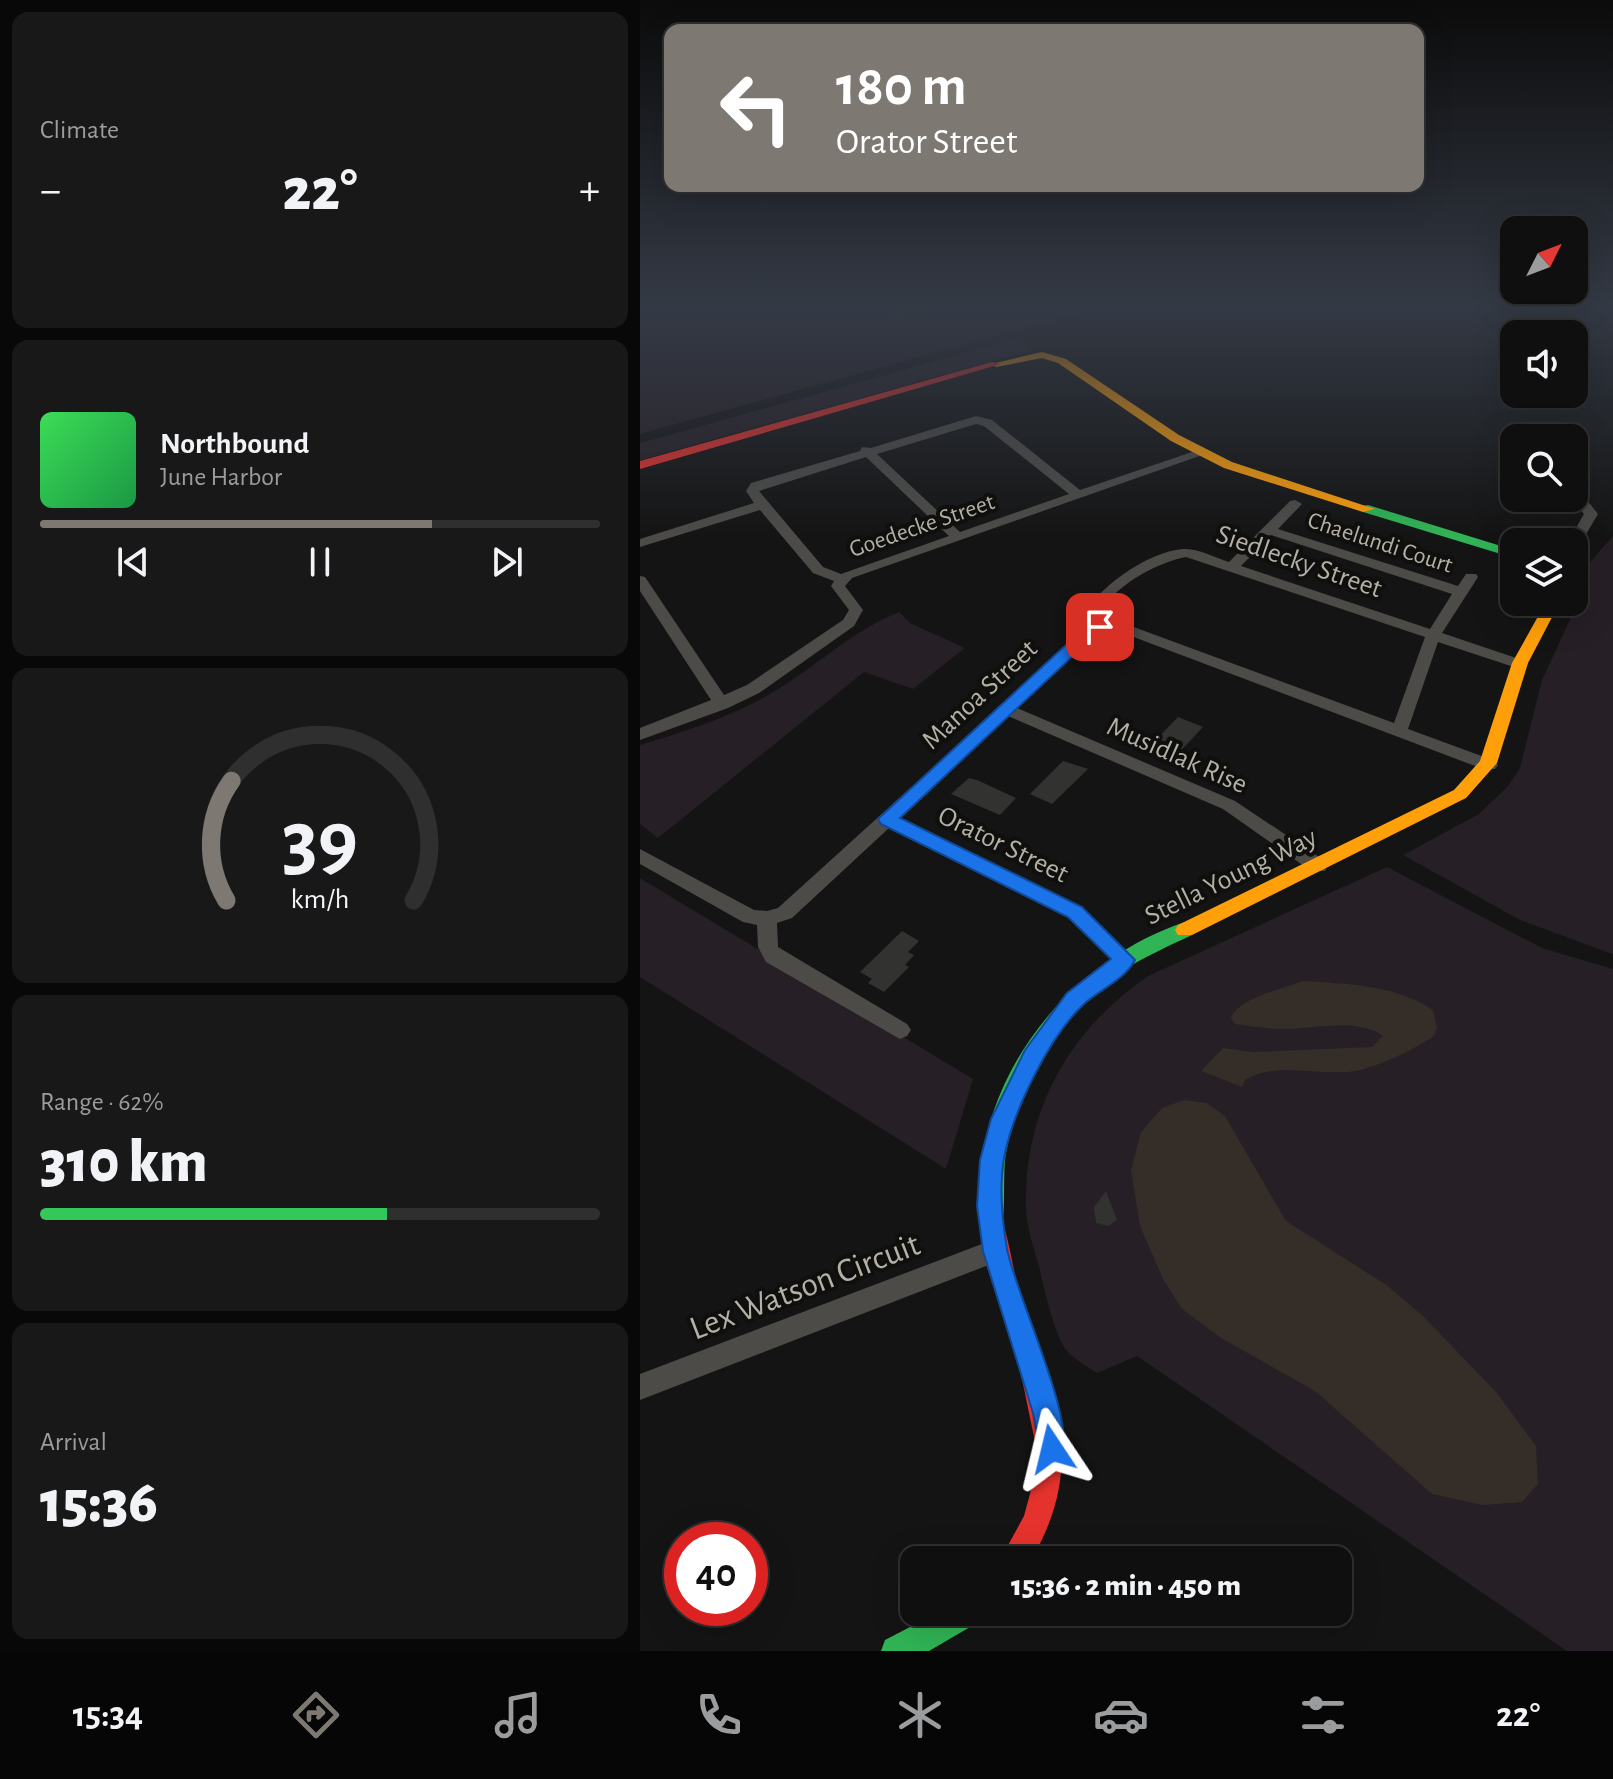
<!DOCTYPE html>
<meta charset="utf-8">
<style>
body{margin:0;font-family:"Alegreya Sans",sans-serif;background:#181818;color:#f1f3f6;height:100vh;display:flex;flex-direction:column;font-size:30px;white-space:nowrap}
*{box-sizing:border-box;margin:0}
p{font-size:26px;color:#9b9c9e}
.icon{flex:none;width:44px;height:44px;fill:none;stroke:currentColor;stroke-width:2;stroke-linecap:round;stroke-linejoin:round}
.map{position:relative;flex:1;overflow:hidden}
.sheet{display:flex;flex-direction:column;gap:12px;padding:12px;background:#080808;width:640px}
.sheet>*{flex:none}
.guide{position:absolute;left:24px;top:24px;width:760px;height:168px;border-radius:16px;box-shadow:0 8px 32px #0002,0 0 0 2px #2f2f2f;background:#7d7972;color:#fff;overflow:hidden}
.needle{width:52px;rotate:48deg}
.buttons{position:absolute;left:860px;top:216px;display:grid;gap:16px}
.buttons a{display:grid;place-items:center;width:88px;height:88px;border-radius:16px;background:#0f0f0f;box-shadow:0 8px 32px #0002,0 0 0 2px #2f2f2f;font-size:40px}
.speed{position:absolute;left:24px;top:1522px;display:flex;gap:16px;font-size:40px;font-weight:700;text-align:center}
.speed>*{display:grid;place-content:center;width:104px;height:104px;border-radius:50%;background:#0f0f0f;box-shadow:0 8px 32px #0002,0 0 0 2px #2f2f2f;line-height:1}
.speed .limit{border:12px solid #d22;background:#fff;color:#111}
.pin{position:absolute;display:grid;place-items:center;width:68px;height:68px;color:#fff;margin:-34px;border-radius:16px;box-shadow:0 4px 12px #0006}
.me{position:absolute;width:88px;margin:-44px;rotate:350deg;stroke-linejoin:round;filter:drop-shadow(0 0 6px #0008)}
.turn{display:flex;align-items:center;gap:28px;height:168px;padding:0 40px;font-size:36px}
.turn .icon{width:104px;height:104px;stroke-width:2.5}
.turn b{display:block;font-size:56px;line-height:68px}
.big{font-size:60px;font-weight:800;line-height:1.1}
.sheet .card{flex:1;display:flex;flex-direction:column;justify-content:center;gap:12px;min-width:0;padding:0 28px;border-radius:16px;background:#181818}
.sheet .dial{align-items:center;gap:0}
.dial svg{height:208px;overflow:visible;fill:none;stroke:#2f2f2f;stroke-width:7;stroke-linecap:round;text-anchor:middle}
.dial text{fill:#f1f3f6;stroke:none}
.song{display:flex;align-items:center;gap:24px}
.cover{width:96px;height:96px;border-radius:12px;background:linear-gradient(135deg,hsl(130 70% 55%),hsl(140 70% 35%))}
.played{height:8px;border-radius:4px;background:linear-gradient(90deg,#7d7972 70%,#2f2f2f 70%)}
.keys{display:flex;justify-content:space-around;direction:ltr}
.heat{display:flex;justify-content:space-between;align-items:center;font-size:44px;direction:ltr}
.charge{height:12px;border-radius:6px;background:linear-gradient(90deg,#34c759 62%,#2f2f2f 0)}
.trip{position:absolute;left:260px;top:1546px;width:452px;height:80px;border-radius:16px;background:#0f0f0f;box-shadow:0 8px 32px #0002,0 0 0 2px #2f2f2f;font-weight:800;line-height:80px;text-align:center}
.tabs{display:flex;height:128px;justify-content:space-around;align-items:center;background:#060606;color:#9b9c9e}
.tabs .icon{width:56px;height:56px}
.tabs .active{color:#7d7972}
.tabs b{font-size:36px;color:#f1f3f6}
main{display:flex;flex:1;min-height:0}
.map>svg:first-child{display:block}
.green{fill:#261f25}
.water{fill:#352d27}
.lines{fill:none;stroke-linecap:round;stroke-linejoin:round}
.stream{stroke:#352d27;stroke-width:3}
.building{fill:#323230}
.street{fill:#4c4b48;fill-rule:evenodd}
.fast{fill:#30b455;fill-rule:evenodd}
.slow{fill:#ff9f0a;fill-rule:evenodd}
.jam{fill:#e5322d;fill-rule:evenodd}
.route{fill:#1a73e8;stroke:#114b97;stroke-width:2}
.labels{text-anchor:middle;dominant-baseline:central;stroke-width:8;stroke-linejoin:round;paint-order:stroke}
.far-street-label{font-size:24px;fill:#b5b0a5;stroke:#0f0f0e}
.street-label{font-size:28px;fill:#b5b0a5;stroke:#0f0f0e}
.near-street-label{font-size:34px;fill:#b5b0a5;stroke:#0f0f0e}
</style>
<main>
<section class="sheet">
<div class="card"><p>Climate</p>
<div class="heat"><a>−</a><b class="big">22°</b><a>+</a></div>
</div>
<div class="card">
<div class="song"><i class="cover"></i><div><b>Northbound</b><p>June Harbor</p></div></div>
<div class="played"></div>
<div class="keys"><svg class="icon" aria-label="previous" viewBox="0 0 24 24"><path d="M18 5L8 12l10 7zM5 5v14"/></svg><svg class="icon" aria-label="pause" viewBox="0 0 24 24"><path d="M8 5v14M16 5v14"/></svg><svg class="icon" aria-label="next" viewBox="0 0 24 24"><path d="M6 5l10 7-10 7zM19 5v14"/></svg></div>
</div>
<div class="card dial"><svg viewBox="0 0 100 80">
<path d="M14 69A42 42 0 1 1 86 69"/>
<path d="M14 69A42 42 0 0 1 16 23" stroke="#7d7972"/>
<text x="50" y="56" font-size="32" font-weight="700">39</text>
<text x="50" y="72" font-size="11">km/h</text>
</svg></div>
<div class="card"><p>Range · 62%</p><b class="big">310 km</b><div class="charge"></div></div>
<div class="card"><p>Arrival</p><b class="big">15:36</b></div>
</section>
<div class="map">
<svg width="973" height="1651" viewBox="0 0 973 1651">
<rect width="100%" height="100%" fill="#141414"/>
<!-- green -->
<path class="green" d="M0,305H468L0,434Z
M375,339L392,350L0,460V443Z
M973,536V953L972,954L880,920L763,855L839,814L868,786L880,768L902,680L945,587L938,576Z
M259,612L270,623L325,648L273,689L224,672L18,838L0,824V745C50,730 103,713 146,684C186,658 215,630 259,612Z
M747,867L902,948L973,969V1651H927L497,1356L457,1373C448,1367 435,1360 427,1351C415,1337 404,1289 400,1270C395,1251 387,1230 386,1210C383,1112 428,1031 508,976Z
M0,878L333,1079L306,1169L0,977Z"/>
<!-- water -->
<path class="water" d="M663,981C708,984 754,984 793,1010L797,1027L794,1036C773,1050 740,1066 715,1071C678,1077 639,1060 605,1080L602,1087L561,1071L583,1048L613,1052L732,1047L743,1036C718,1017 670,1030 641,1029C626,1029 610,1026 595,1024L591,1018C599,997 643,989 663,981Z
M544,1100L567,1103L585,1116L646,1221L748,1286L784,1317L856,1392L896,1446L898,1484L882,1502L843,1505L792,1494L675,1391L581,1338L542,1309L523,1279L500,1226L491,1170L501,1132L522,1108Z"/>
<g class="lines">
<!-- stream -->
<path class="stream" d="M248,319L289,305"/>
</g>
<!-- building -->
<path class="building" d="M538,717L563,727L534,758L512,744Z
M423,761L448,769L412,804L390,794Z
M329,778L337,780L376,798L360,815L311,794Z
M262,931L279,941L268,952L274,955L265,965L269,967L244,992L228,983L232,979L220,972Z
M466,1191L477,1220L468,1226L456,1223L454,1207Z"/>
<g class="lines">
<!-- street -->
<path class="street" d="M336,416L352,420L440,490L558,450L568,453L212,578L205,586L223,610L214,626L119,693L88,708L0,740V728L71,700L0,591V576L5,577L84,695L107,685L203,620L209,610L191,586L194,581L173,573L120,510L0,547V539L114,503L106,491L111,483L220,451L222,447L231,448ZM336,424L344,426L429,494L320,532L237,454ZM226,457L309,536L201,574L183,567L119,491Z
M934,489L939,490L958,514L939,546L934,547V542H928L944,514L931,498H934Z
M655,500L662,504L638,529L818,586L826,574H836L838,577L802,633L885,661L888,664L880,669L798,642L768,729L855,761L858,765L855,769H843L483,633L466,631L453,636L377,708L595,801L685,861L687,866L685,871H671L583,809L368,716L260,818L442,907L495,960L492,966L485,968L478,966L428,917L249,828L152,918L137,923L138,947L267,1024L271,1030L267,1036L260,1039L126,962L118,947L117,925L103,922L0,864V849L114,910L127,911L138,908L448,627L443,617C457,587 512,549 546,549C559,549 576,558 589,562L650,501ZM631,535L812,594L790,629L601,566ZM546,557L785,637L754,723L491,626L460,622L457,617C472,587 515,563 546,557Z
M355,1239L364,1243L367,1251L364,1259L0,1400V1374Z"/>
<!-- fast -->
<path class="fast" d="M728,505L874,550V558L723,512V506Z
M545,922L552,925L555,930L552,935C524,948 495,961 471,979C417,1021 378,1086 366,1153C362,1176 367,1214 360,1232L351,1236L342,1232C334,1212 339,1186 341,1165C355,1054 440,957 545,922Z
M299,1612H341L337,1623L289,1651H241L245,1640Z"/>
<!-- slow -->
<path class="slow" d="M402,352L426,359L539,435L592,462L735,509L723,512L584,468L531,441L418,363L402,358L356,367L351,364Z
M906,602H920L888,663L857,763L826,798L552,935H538L535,930L538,925L814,790L840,761L872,663Z"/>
<!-- jam -->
<path class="jam" d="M352,362L361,364L0,469V461Z
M351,1212L360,1216C370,1240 372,1268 380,1294C411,1392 450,1460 391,1560H360L384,1516L394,1479L395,1442L380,1369L345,1261L339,1224L342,1216Z"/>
</g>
<!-- sky -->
<linearGradient id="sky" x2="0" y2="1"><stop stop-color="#0b0b0b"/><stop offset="0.57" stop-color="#343a45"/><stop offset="1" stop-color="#343a45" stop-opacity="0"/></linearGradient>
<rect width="973" height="537" fill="url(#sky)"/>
<!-- route -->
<path class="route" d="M455,624L468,627L452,638L260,818L442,907L495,960C486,978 460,990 445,1003C409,1036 373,1111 364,1158C359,1188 362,1220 367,1249C376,1295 437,1422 422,1459L412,1463L402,1459L393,1413L343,1251L337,1206L340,1160L351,1119L385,1050L427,993L471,959L428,917L241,824L238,819L441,631Z"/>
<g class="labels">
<!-- far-street labels -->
<g class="far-street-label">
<text transform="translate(282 526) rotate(-19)">Goedecke Street</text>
<text transform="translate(740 543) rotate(18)">Chaelundi Court</text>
</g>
<!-- street labels -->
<g class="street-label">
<text transform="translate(659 562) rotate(19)">Siedlecky Street</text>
<text transform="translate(340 695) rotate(-43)">Manoa Street</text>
<text transform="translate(537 756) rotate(24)">Musidlak Rise</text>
<text transform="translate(363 845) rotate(26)">Orator Street</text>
<text transform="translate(591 877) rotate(-26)">Stella Young Way</text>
</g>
<!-- near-street labels -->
<g class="near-street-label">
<text transform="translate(165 1287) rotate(-21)">Lex Watson Circuit</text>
</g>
</g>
</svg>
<div class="buttons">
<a><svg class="needle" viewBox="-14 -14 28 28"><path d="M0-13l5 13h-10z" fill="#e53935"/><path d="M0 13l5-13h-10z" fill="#9b9c9e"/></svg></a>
<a><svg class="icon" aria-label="sound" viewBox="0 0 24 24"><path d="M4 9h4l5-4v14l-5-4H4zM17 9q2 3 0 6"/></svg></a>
<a><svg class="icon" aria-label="search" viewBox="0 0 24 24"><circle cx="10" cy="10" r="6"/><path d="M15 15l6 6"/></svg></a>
<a><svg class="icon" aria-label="layers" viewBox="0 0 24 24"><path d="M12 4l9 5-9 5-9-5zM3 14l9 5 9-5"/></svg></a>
</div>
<div class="speed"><div class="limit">40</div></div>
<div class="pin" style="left:460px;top:627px;background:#d93025"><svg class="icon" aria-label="arrive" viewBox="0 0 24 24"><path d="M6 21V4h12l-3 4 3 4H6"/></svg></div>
<svg class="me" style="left:412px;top:1449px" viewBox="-20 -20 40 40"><path d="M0-17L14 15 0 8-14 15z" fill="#1a73e8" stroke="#fff" stroke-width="4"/></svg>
<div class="trip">15:36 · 2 min · 450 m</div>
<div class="guide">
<div class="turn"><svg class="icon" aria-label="left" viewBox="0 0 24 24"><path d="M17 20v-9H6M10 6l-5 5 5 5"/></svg><div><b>180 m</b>Orator Street</div></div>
</div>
</div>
</main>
<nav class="tabs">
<b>15:34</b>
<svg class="icon active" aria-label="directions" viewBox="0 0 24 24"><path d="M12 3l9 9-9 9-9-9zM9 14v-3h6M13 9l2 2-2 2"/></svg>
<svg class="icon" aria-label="music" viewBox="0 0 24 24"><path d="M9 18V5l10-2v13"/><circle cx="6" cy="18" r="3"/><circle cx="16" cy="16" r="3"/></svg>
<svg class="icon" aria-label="phone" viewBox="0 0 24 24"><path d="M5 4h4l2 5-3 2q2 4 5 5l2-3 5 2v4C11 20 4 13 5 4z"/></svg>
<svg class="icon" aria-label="climate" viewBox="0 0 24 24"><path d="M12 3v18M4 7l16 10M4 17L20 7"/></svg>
<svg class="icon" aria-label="car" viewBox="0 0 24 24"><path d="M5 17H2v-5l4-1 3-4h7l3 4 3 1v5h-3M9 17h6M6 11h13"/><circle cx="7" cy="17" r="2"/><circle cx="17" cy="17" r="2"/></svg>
<svg class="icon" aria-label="filters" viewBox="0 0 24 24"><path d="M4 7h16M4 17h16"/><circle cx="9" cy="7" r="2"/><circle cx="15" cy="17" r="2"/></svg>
<b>22°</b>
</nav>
